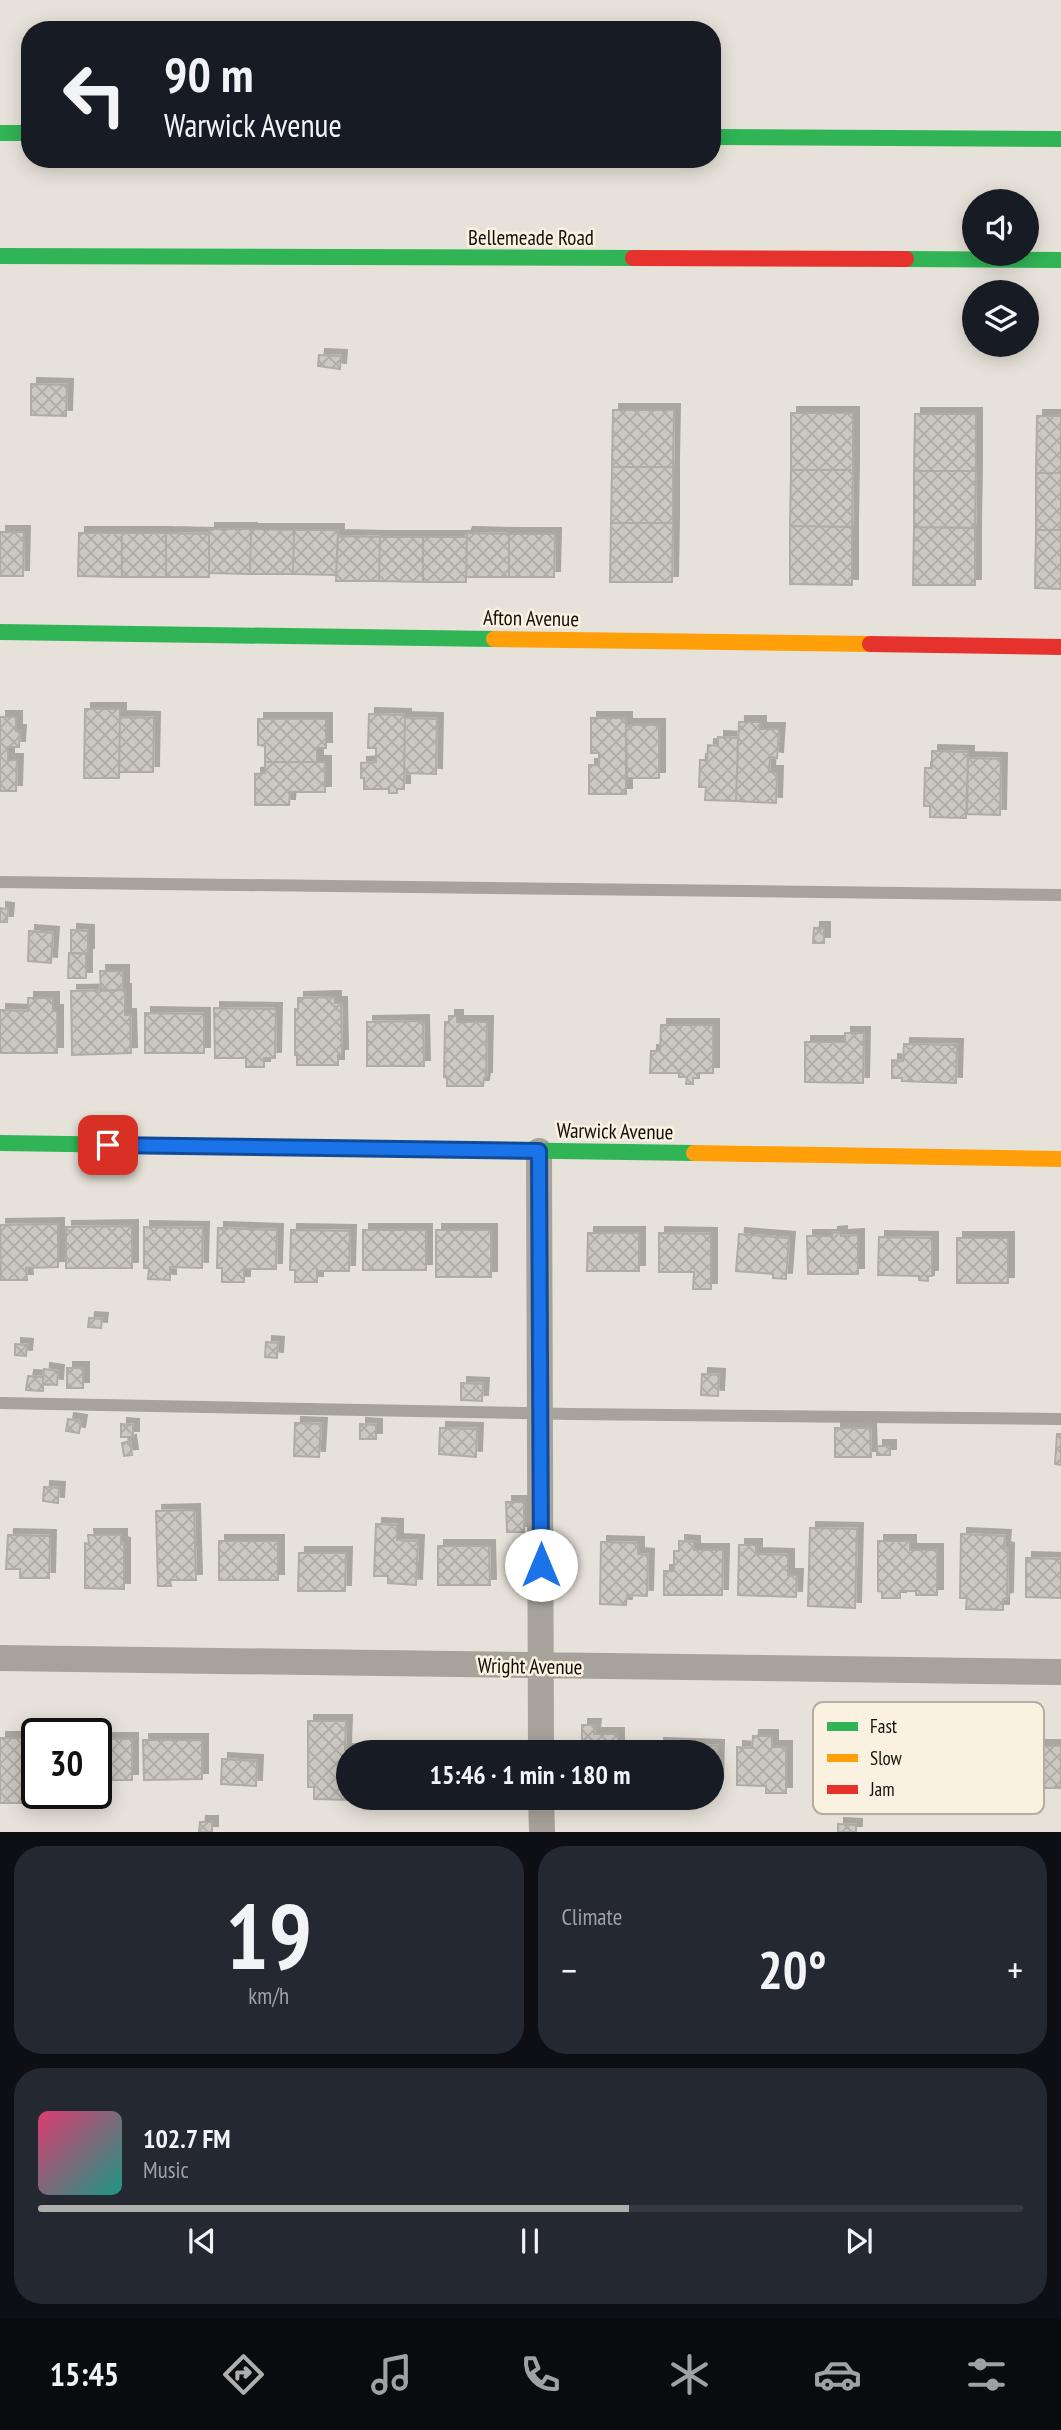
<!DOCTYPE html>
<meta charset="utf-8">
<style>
body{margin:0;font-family:"PT Sans Narrow",sans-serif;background:#242831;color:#f1f3f6;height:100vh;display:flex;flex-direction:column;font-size:26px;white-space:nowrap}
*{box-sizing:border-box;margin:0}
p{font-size:23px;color:#9ea1a6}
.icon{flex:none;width:38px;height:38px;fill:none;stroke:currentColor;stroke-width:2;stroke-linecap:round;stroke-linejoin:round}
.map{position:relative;height:1832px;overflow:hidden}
.details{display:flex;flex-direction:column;gap:14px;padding:14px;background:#0d0f14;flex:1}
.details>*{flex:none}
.top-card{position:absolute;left:21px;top:21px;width:700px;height:147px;border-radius:28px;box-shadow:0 4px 18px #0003;background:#171b24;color:#f1f3f6;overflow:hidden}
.buttons{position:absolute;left:962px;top:189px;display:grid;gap:14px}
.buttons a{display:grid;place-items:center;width:77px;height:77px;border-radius:50%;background:#171b24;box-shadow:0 4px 18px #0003;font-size:35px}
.speed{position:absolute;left:21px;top:1718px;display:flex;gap:14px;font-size:35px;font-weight:700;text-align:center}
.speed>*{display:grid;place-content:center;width:91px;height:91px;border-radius:50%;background:#171b24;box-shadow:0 4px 18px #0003;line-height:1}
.speed .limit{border:4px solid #111;border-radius:10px;background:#fff;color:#111}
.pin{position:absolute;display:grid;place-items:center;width:60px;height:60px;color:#fff;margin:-30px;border-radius:14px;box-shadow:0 4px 10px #0006}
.me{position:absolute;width:77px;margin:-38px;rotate:0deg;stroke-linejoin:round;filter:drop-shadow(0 0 5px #0008)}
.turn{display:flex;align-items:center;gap:24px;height:147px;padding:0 28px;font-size:32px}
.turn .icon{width:91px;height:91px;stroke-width:2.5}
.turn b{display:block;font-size:49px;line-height:60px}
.big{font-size:52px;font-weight:600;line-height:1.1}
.details .tile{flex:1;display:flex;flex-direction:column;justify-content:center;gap:10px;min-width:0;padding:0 24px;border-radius:28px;background:#242831}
.details .dial{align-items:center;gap:0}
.dial b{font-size:91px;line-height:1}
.song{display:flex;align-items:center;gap:21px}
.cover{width:84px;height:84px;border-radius:10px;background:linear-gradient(135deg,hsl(340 70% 55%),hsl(170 70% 35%))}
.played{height:7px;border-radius:4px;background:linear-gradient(90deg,#aeaeac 60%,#363941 60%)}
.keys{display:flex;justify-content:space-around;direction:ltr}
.heat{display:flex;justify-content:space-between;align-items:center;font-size:38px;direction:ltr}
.details .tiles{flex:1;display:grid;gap:14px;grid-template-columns:1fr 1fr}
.tile:last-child{grid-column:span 2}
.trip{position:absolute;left:336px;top:1740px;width:388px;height:70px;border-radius:35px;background:#171b24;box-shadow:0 4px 18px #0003;font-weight:600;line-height:70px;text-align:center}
.menu{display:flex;height:112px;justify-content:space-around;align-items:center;background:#090b0e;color:#9ea1a6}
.menu .icon{width:49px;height:49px}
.menu .on{color:#aeaeac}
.menu b{font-size:32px;color:#f1f3f6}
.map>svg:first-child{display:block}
.building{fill:url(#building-cross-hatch);stroke:#afaca5;stroke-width:2;filter:url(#shadow)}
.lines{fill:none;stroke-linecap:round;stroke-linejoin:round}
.lane{stroke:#a7a29b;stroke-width:12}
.street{stroke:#a7a29b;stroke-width:26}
.fast{stroke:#30b455;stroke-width:16}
.slow{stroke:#ff9f0a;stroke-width:16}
.jam{stroke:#e5322d;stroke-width:16}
.route-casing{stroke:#114b97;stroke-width:18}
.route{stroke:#1a73e8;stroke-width:12}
.labels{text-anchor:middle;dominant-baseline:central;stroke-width:5;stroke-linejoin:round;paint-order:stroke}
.street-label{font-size:21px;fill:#120f0a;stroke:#fbf1e0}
.key{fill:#fbf1e0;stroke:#b5ada0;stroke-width:2}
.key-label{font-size:19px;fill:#120f0a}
</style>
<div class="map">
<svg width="1061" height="1832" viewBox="0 0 1061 1832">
<defs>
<pattern id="building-cross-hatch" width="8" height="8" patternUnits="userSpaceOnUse" patternTransform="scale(1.75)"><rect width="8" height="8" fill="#ccc8c1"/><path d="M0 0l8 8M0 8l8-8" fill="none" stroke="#aeaba4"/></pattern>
<filter id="shadow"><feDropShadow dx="6" dy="-6" stdDeviation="0" flood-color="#0004"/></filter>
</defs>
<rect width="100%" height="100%" fill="#e7e2d9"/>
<!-- building -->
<path class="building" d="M319,355L341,356L340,369L318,366Z
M31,384L67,385L66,416L31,415Z
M613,410H674L673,467H612Z
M791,413H853V470H791Z
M915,414H976V471H914Z
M1037,416H1061V473H1036Z
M612,467H673V523H611Z
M791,470H853L852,527L790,526Z
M914,471H976L975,528L914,527Z
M1036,473H1061V530H1036Z
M611,523H673L672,582H610Z
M790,526L852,527V585L790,584Z
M914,527L975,528V585H913Z
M209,529H251L250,574L209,573Z
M251,529L294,530L293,574H250Z
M294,530H338L336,575L293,574Z
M1036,530H1061V589L1035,588Z
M0,532H24L23,576H0Z
M79,533H122V577L78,576Z
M122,533H166V577H122Z
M166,533L209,534V577H166Z
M467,533L509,534V577H466Z
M467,533L466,582H423V537H465Z
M509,534H555L554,577H509Z
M338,536L380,537L379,581H336Z
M380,537H423V582L379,581Z
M85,709H120L119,778H84Z
M369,714L405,715L404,789H397V793H389V789H364V778H361V763L376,762V748H368Z
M0,717H16V731H20L19,747H8V760H17L16,791H0Z
M120,717L154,718L153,772H119Z
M405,718L437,719L436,774L404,773Z
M591,718H626V794H589V765H599V753H591Z
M258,719H326V748H317V762H265V746L258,745Z
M739,722H760V729H779L777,758L770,757L769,772H777L776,803L736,801Z
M626,725H659V778H627Z
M718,737L738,738L736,801L705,800L706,787H699L700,760H707L708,745L718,746Z
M932,751L968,752L966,818L930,817V806H924L925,768H932Z
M968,758L1001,759L1000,815L967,814Z
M265,762H325V792H290L289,805H255V774L265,773Z
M0,908L8,909L7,922H0Z
M814,928H824V943H813Z
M71,930L88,931V954L71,953Z
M29,931L53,933L51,963L28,961Z
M69,953H86V978H68Z
M100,971H123V990L101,991Z
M123,990H125V1015H130L131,1053L72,1055L71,991Z
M335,997V1003H341L342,1055H338V1065H297V1055H295V1009H298V998Z
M28,998H53V1011H57V1053H0V1010L28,1011Z
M214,1008L276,1009L275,1058H264V1067H246V1058H215Z
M145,1013L204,1014V1053H145Z
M449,1016H457V1022H487L486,1078H484L483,1086H447V1078L444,1077L445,1022H449Z
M423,1021L424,1066H367V1022Z
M661,1025H713V1073H698V1078H693V1084H686L687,1077H679V1073H650L651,1051H660Z
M845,1033H864L863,1083L805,1082V1042H845Z
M904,1044L957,1045L956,1083L902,1081V1078H892V1060L903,1061Z
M58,1224V1267L26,1268L27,1280H1L0,1225Z
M132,1226V1268H66V1227Z
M144,1227L203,1228L202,1268L170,1267V1280L148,1279L149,1268H144Z
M218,1228L277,1230L276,1269H244V1282H222V1268H217Z
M291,1230L350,1231L349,1271H317V1282H295V1270H290Z
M363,1230H426V1270H363Z
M436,1230H491V1277H436Z
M841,1232V1236L858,1235V1274H808L807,1236H832V1233Z
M588,1233H639V1271H587Z
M659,1233L711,1234V1289H693L694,1272H659Z
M739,1234L789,1238L786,1279L773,1278V1274L736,1271Z
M879,1237L932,1238V1276H928V1281L919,1280V1276L878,1275Z
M957,1238H1008V1283H957Z
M89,1318L102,1319L101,1328L88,1327Z
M266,1342L278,1343L277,1358L265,1357Z
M15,1344L27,1345L26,1356L15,1355Z
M67,1368H83V1388H67Z
M44,1369L58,1371L57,1385L43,1384Z
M702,1374L719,1375L718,1396L701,1395Z
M28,1376L43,1377V1391L26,1390Z
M461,1383L483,1384L482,1401L461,1400Z
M68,1419L81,1421L79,1433L66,1431Z
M295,1423L321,1424L319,1457L294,1456Z
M121,1424L133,1425V1437H121Z
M360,1424L376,1425V1439H360Z
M440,1428L477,1429L476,1457L439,1454Z
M835,1428H870L871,1457H835Z
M1057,1434H1061V1465L1055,1464Z
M130,1441L132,1455L124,1456L122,1443Z
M877,1446H890V1455H877Z
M44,1487L59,1488L58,1503L43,1501Z
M506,1502H524V1532H507Z
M194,1510L196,1580H170L171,1586H158L156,1511Z
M376,1524L397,1525V1540L418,1541L416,1585L388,1583V1576H374Z
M810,1528L857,1529L855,1608L808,1606Z
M961,1534L1005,1536L1004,1548L1008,1549L1007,1598L1003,1599V1610L966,1609L967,1598H960Z
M8,1535L50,1536L49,1578H20V1569H6Z
M88,1535H121V1543L124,1544V1589L85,1588V1543L89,1544Z
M219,1541H278V1580H219Z
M679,1541L694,1542V1550H723L722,1595H664V1571H674V1551H679Z
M878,1541H910V1550H937V1595H916V1591H900V1598H882V1592L878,1591Z
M601,1542L638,1543V1554L648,1555L647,1596L627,1595L626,1605L600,1604Z
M739,1545H756V1554L788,1555V1575H797L796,1597L738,1595Z
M438,1546H489L490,1585H438Z
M299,1553H346L345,1591H298Z
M1026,1558L1061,1559V1598L1026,1597Z
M308,1721H346L345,1750H353L348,1752V1797H352V1800L314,1799V1787H308Z
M582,1725H595L594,1734H618V1752H582Z
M753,1736H772V1747H786V1793H766V1786L737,1785V1747L752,1748Z
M0,1738H37V1794H59V1803H0Z
M96,1739H132V1780H96Z
M143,1740H202V1779L144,1780Z
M658,1744L718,1746L717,1786H712V1752H658Z
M1033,1746H1061V1788H1033Z
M367,1749H422V1752H367Z
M222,1759L257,1761L256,1786L221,1784Z
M450,1797H491V1806L450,1807Z
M200,1822H212V1832H199Z
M838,1824L856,1825V1832H838Z"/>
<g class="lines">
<!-- lane -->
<path class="lane" d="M0,882L1061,895
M0,1403L571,1414L1061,1419"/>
<!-- street -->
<path class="street" d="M539,1151L541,1752
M0,1658L1061,1672
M541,1797L542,1832"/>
<!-- fast -->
<path class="fast" d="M0,133H30
M712,137L1061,139
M0,256L633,258
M906,259L1061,260
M0,632L494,639
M0,1143L694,1153"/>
<!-- slow -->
<path class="slow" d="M494,639L870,644
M694,1153L1061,1159"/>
<!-- jam -->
<path class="jam" d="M633,258L906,259
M870,644L1061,647"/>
</g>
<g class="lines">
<defs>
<path id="route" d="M108,1145L539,1151L541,1565"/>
</defs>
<!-- route casing -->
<use href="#route" class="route-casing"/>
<!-- route -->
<use href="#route" class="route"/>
</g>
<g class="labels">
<!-- street labels -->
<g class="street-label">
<text x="531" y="237">Bellemeade Road</text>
<text transform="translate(531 618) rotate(1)">Afton Avenue</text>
<text transform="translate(615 1131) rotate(1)">Warwick Avenue</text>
<text transform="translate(530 1666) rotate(1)">Wright Avenue</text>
</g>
</g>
<!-- legend -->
<rect x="813" y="1702" width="231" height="112" rx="10" class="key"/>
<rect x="827" y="1722" width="31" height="9" fill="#30b455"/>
<rect x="827" y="1754" width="31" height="8" fill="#ff9f0a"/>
<rect x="827" y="1785" width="31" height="9" fill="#e5322d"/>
<g class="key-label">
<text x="870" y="1733">Fast</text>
<text x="870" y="1765">Slow</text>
<text x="870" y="1796">Jam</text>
</g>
</svg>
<div class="buttons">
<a><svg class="icon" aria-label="sound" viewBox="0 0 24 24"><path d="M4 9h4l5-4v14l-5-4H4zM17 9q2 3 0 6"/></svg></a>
<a><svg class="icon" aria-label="layers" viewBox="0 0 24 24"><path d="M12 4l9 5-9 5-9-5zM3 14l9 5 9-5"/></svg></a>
</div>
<div class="speed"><div class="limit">30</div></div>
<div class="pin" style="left:108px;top:1145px;background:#d93025"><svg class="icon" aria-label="arrive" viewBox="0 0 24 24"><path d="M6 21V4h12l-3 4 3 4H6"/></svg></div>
<svg class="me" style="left:541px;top:1565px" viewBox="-20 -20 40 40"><circle r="19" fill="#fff"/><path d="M0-13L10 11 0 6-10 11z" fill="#1a73e8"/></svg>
<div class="trip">15:46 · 1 min · 180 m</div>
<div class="top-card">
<div class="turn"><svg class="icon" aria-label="left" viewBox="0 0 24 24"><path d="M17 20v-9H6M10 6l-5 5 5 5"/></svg><div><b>90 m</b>Warwick Avenue</div></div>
</div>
</div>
<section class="details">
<div class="tiles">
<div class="tile dial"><b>19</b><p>km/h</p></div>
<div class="tile"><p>Climate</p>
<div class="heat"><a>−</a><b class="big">20°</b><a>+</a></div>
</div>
<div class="tile">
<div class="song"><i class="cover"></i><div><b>102.7 FM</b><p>Music</p></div></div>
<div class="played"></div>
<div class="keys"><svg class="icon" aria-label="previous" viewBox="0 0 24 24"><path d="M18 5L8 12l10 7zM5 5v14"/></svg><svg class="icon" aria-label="pause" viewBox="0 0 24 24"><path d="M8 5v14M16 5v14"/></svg><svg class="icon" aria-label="next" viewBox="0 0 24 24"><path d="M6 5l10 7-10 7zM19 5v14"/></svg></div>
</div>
</div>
</section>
<nav class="menu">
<b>15:45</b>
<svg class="icon on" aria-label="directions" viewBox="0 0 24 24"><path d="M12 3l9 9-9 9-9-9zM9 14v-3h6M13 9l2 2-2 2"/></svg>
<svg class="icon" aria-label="music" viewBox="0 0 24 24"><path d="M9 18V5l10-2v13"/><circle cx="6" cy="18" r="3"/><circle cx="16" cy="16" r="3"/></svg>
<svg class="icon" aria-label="phone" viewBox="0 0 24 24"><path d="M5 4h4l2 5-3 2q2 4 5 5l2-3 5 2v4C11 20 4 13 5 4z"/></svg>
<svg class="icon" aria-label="climate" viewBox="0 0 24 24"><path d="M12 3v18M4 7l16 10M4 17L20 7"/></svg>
<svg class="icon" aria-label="car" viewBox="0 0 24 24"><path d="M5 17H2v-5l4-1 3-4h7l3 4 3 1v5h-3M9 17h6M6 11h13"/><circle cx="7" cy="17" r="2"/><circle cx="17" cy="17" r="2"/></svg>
<svg class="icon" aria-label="filters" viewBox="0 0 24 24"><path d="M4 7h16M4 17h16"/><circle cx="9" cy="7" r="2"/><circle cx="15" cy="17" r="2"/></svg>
</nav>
